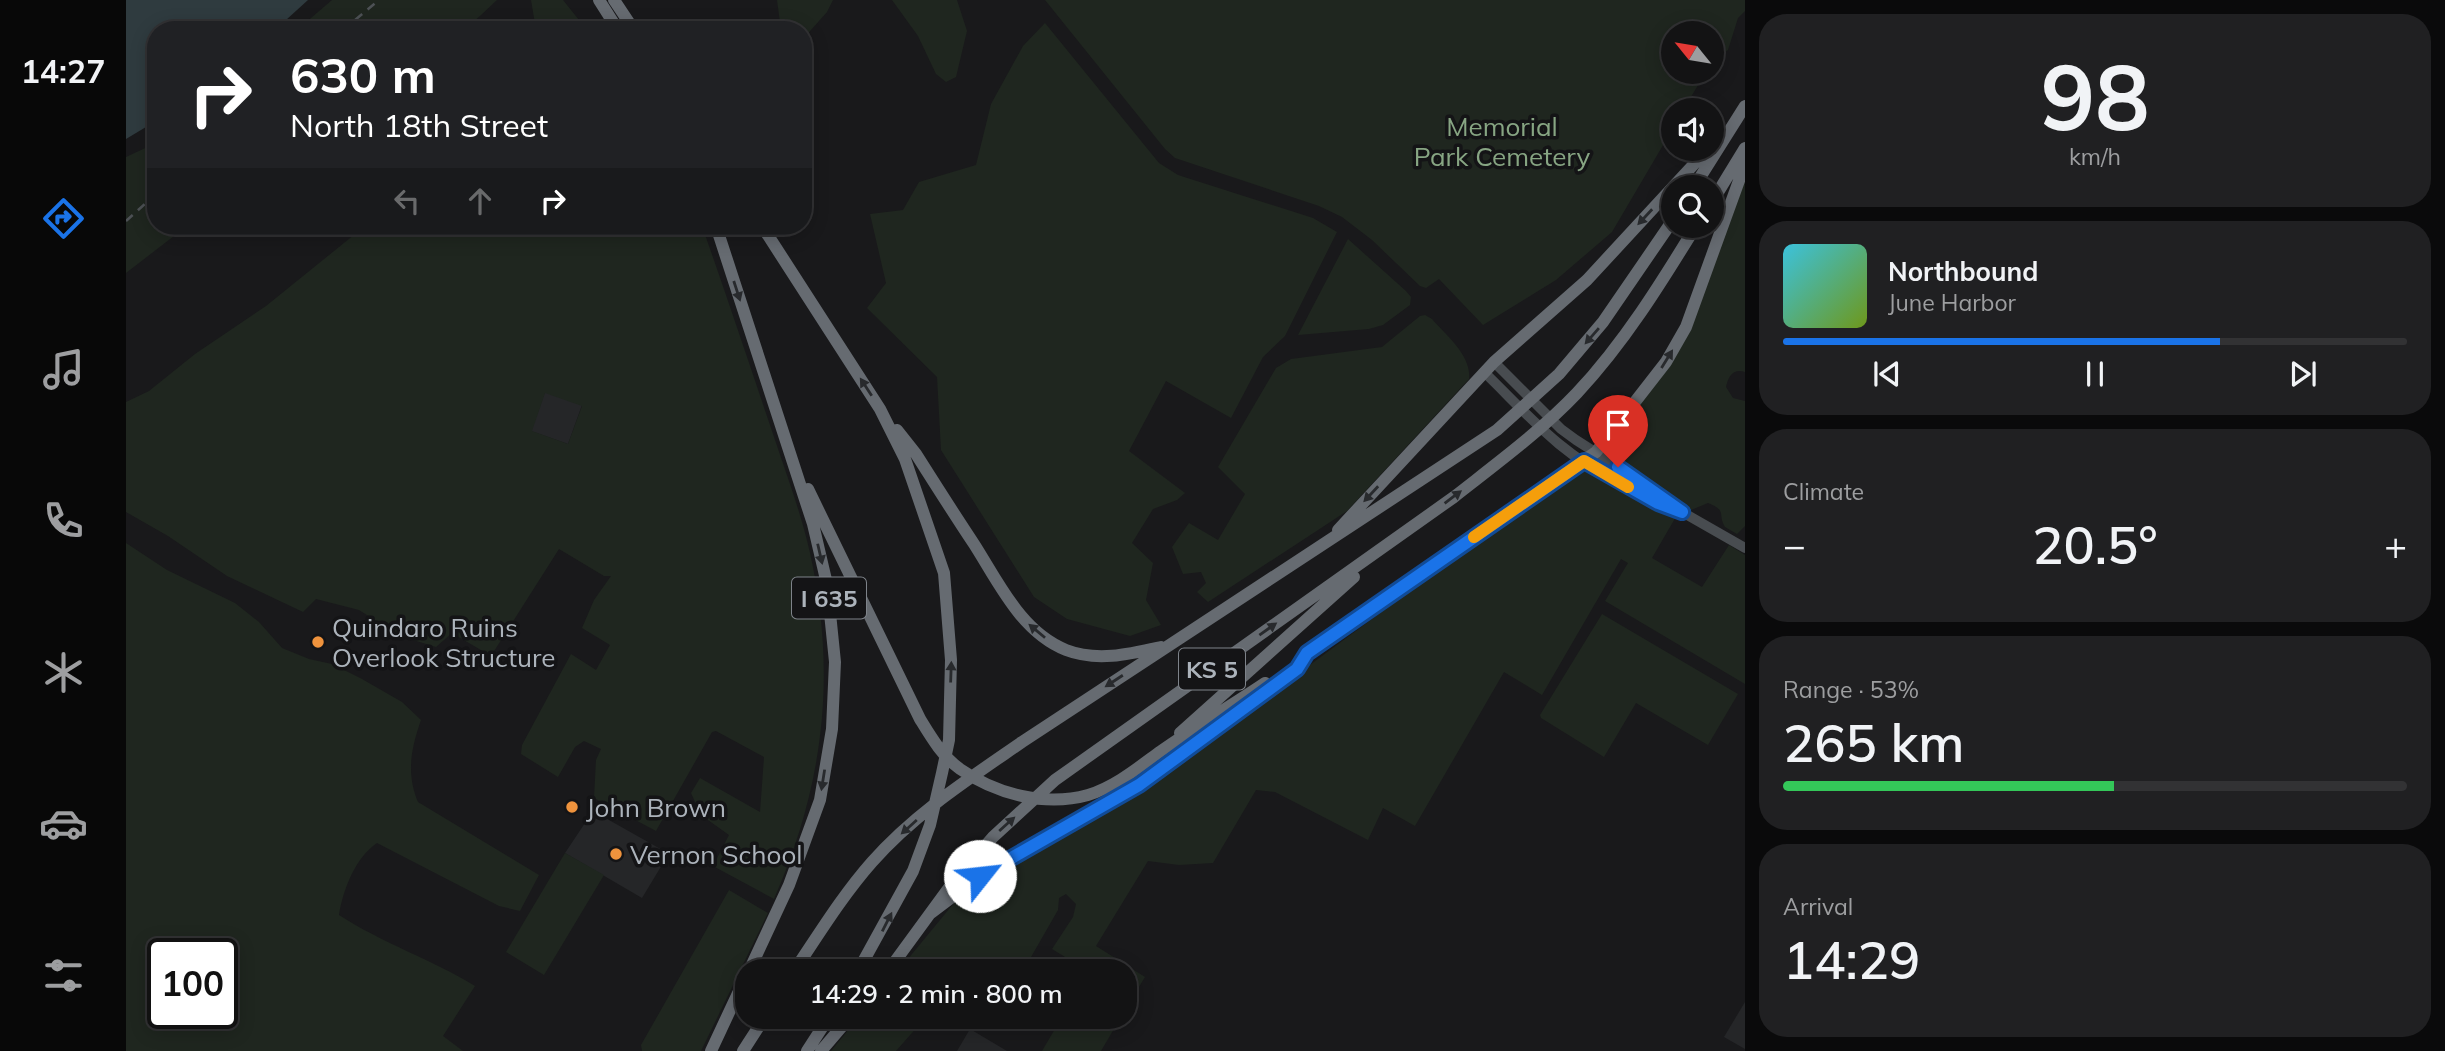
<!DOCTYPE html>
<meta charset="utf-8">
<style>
body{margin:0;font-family:Mulish,sans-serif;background:#202022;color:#f1f3f6;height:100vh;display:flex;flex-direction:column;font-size:26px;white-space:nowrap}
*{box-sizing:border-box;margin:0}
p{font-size:23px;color:#9d9ea0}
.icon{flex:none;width:38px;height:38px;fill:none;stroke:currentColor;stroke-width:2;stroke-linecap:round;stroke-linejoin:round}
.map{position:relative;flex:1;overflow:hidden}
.details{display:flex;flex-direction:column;gap:14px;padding:14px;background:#0a0a0b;width:700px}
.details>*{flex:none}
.banner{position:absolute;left:21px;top:21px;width:665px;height:214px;border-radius:28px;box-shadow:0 4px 18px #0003,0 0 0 2px #323234;background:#202124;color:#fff;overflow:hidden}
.needle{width:46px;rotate:300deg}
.fabs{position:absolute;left:1535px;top:21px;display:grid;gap:14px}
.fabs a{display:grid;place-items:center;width:63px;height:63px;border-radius:50%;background:#131314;box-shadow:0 4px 18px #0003,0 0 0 2px #323234;font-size:35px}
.speed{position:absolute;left:21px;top:938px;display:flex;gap:14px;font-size:35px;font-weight:700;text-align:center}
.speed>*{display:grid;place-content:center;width:91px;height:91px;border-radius:50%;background:#131314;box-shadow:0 4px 18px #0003,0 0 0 2px #323234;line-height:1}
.speed .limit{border:4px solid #111;border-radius:10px;background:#fff;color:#111}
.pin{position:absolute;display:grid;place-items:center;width:60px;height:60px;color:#fff;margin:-72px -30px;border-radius:50% 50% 50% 0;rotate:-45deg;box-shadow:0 0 7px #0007}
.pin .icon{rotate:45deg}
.me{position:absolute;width:77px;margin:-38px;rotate:61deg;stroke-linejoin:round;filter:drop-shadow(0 0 5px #0008)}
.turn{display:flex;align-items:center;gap:24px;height:147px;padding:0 28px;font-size:32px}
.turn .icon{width:91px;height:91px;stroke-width:2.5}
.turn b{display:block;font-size:49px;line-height:60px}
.lanes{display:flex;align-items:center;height:66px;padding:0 28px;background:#0003;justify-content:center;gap:35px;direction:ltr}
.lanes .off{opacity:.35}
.big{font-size:52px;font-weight:600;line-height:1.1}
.details .tile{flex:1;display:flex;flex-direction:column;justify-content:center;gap:10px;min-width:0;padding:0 24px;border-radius:28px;background:#202022}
.details .dial{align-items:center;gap:0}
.dial b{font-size:91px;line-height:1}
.song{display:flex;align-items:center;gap:21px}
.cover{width:84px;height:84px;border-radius:10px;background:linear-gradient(135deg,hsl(190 70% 55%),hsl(80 70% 35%))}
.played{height:7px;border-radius:4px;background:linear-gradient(90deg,#1a73e8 70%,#323234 70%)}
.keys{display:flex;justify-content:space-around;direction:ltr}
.heat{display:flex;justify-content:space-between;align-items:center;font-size:38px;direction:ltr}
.charge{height:10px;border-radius:5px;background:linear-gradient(90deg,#34c759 53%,#323234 0)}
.trip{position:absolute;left:609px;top:959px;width:402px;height:70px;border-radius:28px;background:#131314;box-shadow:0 4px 18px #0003,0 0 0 2px #323234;font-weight:600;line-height:70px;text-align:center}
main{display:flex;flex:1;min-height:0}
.dock{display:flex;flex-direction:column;width:126px;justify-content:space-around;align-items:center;background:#080808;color:#9d9ea0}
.dock .icon{width:49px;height:49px}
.dock .on{color:#1a73e8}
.dock b{font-size:32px;color:#f1f3f6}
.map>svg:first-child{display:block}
.built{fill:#252628}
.green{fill:#1f261f;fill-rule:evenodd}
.water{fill:#2f3b3f}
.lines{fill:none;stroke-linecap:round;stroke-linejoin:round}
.secondary{stroke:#484c50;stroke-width:10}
.highway{stroke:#666b71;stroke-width:12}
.rail{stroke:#4d5155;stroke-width:2.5;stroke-dasharray:9 7;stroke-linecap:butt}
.oneway{fill:#282a2d}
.route-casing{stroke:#114b97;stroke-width:18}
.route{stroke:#1a73e8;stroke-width:12}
.slow{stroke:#f59e0b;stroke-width:12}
.poi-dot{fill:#ef933d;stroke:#141416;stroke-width:2.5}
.labels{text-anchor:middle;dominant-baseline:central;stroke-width:7;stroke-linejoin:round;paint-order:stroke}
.shield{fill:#141416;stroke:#7e838a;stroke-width:2}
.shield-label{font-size:24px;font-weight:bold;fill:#acb3bb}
.park-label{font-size:26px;fill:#87a583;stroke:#141416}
.poi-label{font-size:26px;fill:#acb3bb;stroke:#141416;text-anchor:start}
</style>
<main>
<nav class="dock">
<b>14:27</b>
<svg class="icon on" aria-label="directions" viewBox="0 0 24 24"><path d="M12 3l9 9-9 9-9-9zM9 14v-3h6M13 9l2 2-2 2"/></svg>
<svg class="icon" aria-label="music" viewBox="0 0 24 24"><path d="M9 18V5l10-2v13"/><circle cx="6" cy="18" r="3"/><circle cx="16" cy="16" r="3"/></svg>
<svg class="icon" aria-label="phone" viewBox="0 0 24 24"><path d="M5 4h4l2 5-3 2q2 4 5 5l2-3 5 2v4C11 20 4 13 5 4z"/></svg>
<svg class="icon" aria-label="climate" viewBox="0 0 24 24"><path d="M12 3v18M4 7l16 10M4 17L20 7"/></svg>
<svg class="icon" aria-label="car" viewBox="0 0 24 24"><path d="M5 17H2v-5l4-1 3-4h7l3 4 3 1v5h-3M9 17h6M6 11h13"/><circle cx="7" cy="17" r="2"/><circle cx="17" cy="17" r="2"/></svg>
<svg class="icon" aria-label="filters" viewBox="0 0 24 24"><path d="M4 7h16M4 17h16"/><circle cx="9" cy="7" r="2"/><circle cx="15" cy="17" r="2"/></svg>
</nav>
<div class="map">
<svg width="1619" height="1051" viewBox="0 0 1619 1051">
<rect width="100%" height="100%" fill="#19191b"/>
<!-- built -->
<path class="built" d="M419,392L456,405L442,444L405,431Z
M467,811L538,851L539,860L516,898L439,853Z
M1619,1002V1049L1598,1037Z
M844,1029L881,1051H831Z"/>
<!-- green -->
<path class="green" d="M206,0H371L339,30H171Z
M405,0H437L461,30H410Z
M651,0H707L701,12L677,39V30H655Z
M766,0H831L841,31L830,77L820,82L810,74L792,36Z
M919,0H1619V11L1612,18L1602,50L1586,62V33H1547V72H1580L1557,110H1547L1546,135H1543L1486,232L1430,280L1357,325L1313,279L1300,288L1294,286L1246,240L1216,217L1193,206L1049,158L1039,149Z
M919,23L1033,163L1052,175L1187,218L1211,232L1159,336L1137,357L1105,418L1040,381L1003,451L1059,493L1051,500L1027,509L1006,543L1027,563L1020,600L1035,625L1004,636L941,619L908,597L815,450L811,377L741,308L760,283L744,214L777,210L793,182L850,165L865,104L897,46Z
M30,143V226H61L0,273V157Z
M1619,179V372C1607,368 1602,377 1600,387L1607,398L1619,401V526L1611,534L1599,527C1591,514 1602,511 1582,503L1565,510L1496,461L1489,450L1488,443L1495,428L1545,363Z
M239,226H576C600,294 623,363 646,431C659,471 675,512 684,553C711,674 698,785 648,899L587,866L603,835L575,815L565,793L574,778L634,812L638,757L590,731L586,732L530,831L468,798L470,760L475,749L458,741L449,747L432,777L395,754L396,745L445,654L470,670L484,645L456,628L468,600L485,576H478L433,549L365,656L326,633L310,647L274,636L233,610L190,599L177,612L101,576L42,536L0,512V402L23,391L69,354L140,306ZM419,393L456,406L442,444L406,431Z
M1222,239L1280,291L1285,297L1284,305L1257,325L1243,329L1172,335Z
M1299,315L1306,319C1320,335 1346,356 1343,379L1221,511L1082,602L1071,592L1080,583L1075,572L1057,574L1046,547L1063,523L1092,540L1119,494L1092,467L1150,368L1165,359L1256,347L1294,316Z
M1459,471L1468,472L1551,515L1526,558L1576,587L1603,545L1619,555V684L1479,601L1502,563L1495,559L1416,695L1378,672L1289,826L1257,808L1242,840L1149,792L1130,790L1087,863L1053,865L1022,861L970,946L1019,977L999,1010V971H962L926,949L947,917L950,904L940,894L933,898L932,910L897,971H772L828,903L846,889L1015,790L1300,579Z
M0,543L41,570L109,603L133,622L156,648L183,659L206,664L236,679L276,702L295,720C285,749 280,773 292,802L413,875L394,911L373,906L251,843C229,858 217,890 213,915C256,943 305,959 349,986L317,1036L337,1051H0ZM37,954H96V1013H37Z
M1476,614L1612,694L1582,745L1510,703L1478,757L1415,718L1414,715Z
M439,853L478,875L418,975L380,952Z
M603,890L642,913L575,1051H516L515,1045Z
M733,1017H800L770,1051H705Z
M936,1017H995L975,1051H916Z"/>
<!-- water -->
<path class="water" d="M0,0H182L149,30H30V121L0,139Z"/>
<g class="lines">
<!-- secondary -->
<path class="secondary" d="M1368,362L1435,429L1450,440L1538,496L1556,512L1619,548
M1358,372C1383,396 1406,422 1433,444C1466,471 1510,496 1550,510"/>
<!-- highway -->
<path class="highway" d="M473,0L492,30
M488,0L508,30
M1568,187L1619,106
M1586,202L1619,148
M590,226L687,524L701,584L709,662L706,729L694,800L663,885L623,971
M636,226L754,409L779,459L818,573L825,660L823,740L816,773L804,825L787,871L732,971
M771,430L790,454C809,484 828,514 848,544C873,583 895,632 940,650C971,662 1004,654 1035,647
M682,489L794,719C805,737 816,756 834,769C870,794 919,807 962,795C989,787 1013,767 1035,751C1069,727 1105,706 1139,683
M1212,530L1368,362L1461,280L1582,149
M1054,733L1228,577
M805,913L854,876L1013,785L1171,669L1182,653L1470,452L1540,362L1560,327L1619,164
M668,971C693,934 716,896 746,862C788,814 844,778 896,742L1371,430L1433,374L1477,322L1547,220
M762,971L822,889L867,837L929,780L1328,497C1370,464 1415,431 1451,393C1498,343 1535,283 1570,226
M585,1051L621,974
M617,1051L639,1017
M681,1051L703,1017
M695,1051L724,1017"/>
<!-- rail -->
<path class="rail" d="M217,30L253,0
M0,221L30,194"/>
</g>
<!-- one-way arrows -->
<defs><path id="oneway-solid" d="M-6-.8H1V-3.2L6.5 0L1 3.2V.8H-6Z" transform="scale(1.75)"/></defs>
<g class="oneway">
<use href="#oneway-solid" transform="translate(1519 217) rotate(133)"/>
<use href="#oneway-solid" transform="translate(611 291) rotate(72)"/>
<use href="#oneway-solid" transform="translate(1466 336) rotate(131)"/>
<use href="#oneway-solid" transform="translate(1541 359) rotate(-58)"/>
<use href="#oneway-solid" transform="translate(740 387) rotate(-123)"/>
<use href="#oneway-solid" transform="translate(1245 494) rotate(133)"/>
<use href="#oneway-solid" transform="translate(1327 497) rotate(-37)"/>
<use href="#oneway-solid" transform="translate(694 554) rotate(77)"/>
<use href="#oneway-solid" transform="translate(1142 629) rotate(-35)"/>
<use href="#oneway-solid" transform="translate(911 631) rotate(-140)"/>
<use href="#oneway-solid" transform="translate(825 672) rotate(-88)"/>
<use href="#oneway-solid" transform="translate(988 681) rotate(147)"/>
<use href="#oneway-solid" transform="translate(697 780) rotate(99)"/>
<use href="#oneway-solid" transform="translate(881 824) rotate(-42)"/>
<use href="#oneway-solid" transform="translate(783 827) rotate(138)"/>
<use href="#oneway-solid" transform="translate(761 922) rotate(-63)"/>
</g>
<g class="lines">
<defs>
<path id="route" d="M854,876L1013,785L1171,669L1181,653L1458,461L1532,503L1556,512L1492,467"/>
</defs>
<!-- route casing -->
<use href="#route" class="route-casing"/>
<!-- route -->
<use href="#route" class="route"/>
<!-- slow -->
<path class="slow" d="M1348,537L1458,461L1502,487"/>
</g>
<!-- markers -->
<g class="poi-dot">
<circle cx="192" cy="642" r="7"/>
<circle cx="446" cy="807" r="7"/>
<circle cx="490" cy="854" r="7"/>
</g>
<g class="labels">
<!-- shield labels -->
<g class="shield">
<rect x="666" y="577.5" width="74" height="41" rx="5"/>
<rect x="1053" y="648.5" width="66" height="41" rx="5"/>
</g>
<g class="shield-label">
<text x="703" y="598">I 635</text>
<text x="1086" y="669">KS 5</text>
</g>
<!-- park labels -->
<g class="park-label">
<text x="1376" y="126">Memorial<tspan x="1376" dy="30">Park Cemetery</tspan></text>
</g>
<!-- poi labels -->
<g class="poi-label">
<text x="206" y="627">Quindaro Ruins<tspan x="206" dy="30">Overlook Structure</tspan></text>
<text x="460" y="807">John Brown</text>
<text x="504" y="854">Vernon School</text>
</g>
</g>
</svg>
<div class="fabs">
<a><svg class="needle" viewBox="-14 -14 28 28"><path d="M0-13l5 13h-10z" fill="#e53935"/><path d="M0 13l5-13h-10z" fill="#9d9ea0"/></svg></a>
<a><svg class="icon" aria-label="sound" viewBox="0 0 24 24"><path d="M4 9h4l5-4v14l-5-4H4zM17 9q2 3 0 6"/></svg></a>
<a><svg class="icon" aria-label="search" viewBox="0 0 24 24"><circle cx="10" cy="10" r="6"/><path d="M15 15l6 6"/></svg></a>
</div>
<div class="speed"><div class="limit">100</div></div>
<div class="pin" style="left:1492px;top:467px;background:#d93025"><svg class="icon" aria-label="arrive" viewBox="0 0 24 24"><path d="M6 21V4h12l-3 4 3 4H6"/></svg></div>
<svg class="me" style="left:854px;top:876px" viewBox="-20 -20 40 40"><circle r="19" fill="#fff"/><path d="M0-13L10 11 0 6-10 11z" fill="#1a73e8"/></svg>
<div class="trip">14:29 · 2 min · 800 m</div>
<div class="banner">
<div class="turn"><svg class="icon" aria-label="right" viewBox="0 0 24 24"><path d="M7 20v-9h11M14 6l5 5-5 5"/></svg><div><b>630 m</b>North 18th Street</div></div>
<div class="lanes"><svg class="icon off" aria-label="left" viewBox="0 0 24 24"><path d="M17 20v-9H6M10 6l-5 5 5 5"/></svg><svg class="icon off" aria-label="ahead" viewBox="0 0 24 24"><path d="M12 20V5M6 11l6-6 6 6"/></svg><svg class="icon" aria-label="right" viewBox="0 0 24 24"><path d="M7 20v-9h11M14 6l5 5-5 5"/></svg></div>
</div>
</div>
<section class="details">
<div class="tile dial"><b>98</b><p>km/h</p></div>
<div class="tile">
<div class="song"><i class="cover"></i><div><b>Northbound</b><p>June Harbor</p></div></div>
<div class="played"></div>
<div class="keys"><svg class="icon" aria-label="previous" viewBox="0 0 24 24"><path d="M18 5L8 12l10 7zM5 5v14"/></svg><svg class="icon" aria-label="pause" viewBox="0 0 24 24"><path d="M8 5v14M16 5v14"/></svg><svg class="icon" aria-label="next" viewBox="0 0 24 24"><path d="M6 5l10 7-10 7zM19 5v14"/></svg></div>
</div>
<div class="tile"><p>Climate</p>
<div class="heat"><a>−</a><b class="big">20.5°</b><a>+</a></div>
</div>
<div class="tile"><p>Range · 53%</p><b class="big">265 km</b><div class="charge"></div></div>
<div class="tile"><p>Arrival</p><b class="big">14:29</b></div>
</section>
</main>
